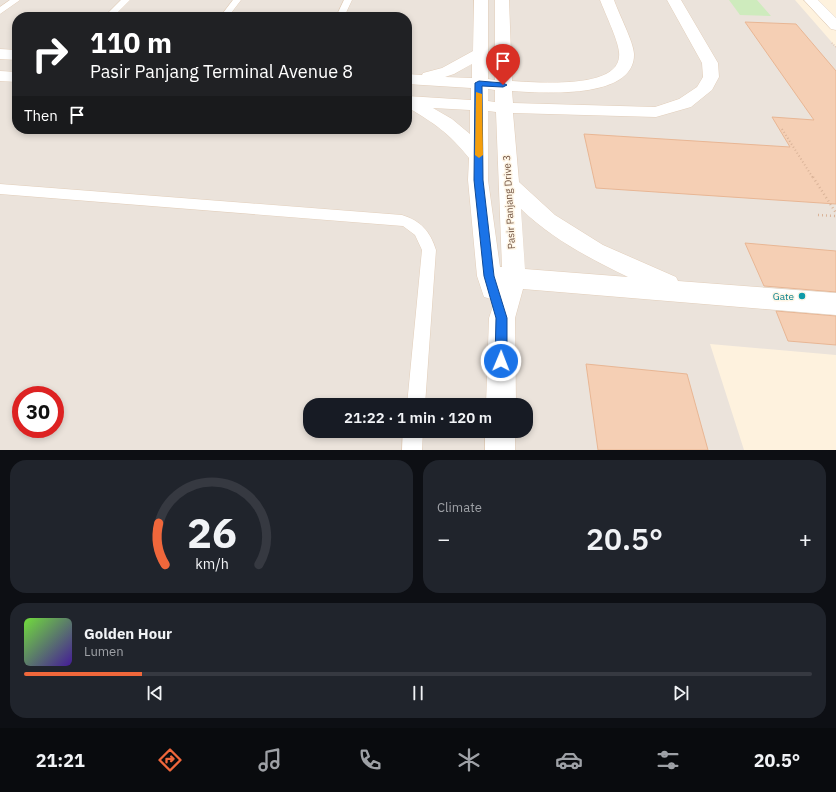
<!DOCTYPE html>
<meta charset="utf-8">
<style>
body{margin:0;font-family:"IBM Plex Sans",sans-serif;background:#20242c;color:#f1f3f6;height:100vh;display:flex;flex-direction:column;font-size:15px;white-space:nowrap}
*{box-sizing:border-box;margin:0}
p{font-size:13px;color:#9ea1a6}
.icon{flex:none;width:22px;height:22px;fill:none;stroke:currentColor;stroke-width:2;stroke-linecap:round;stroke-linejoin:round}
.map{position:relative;height:450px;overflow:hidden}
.panel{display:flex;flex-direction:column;gap:10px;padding:10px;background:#0d0f14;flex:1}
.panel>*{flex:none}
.guide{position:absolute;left:12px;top:12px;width:400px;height:122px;border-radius:16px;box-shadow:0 2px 6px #0003;background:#202124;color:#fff;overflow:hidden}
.speed{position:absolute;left:12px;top:386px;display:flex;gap:8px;font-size:20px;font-weight:700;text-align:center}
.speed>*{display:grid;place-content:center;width:52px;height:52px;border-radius:50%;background:#171b24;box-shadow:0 2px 6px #0003;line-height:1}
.speed .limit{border:6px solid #d22;background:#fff;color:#111}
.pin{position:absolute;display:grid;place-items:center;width:34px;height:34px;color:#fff;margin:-41px -17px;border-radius:50% 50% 50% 0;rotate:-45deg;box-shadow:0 0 4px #0007}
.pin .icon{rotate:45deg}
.me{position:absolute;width:44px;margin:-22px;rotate:1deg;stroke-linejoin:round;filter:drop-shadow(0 0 3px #0008)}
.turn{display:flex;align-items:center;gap:14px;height:84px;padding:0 12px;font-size:18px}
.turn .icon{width:52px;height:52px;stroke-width:2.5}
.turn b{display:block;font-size:28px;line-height:34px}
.then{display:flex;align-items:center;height:38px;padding:0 12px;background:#0003;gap:8px;font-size:15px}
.big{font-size:30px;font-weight:600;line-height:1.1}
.panel .tile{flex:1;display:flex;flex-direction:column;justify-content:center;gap:6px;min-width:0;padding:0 14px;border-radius:16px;background:#20242c}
.panel .dial{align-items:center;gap:0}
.dial svg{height:104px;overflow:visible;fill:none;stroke:#363941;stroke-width:7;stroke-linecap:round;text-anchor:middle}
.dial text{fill:#f1f3f6;stroke:none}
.song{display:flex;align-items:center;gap:12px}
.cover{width:48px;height:48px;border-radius:6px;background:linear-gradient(135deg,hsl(100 70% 55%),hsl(260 70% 35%))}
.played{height:4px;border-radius:2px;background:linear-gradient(90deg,#f0673b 15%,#363941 15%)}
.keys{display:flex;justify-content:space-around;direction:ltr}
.heat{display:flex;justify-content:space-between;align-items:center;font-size:22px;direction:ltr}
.panel .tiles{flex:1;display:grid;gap:10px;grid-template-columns:1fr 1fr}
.tile:last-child{grid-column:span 2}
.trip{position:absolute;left:303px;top:398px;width:230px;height:40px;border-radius:16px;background:#171b24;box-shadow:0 2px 6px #0003;font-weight:600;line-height:40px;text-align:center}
.tabs{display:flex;height:64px;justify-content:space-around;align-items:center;background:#090b0e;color:#9ea1a6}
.tabs .icon{width:28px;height:28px}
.tabs .on{color:#f0673b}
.tabs b{font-size:18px;color:#f1f3f6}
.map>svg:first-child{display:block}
.industrial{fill:#ebe3db;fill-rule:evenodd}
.green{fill:#ceebbd}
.building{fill:#f5cfb4;stroke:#e8b694}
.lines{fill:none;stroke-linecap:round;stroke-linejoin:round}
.service-casing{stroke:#e2ceba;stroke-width:1}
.minor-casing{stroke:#e2ceba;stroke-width:1}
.tertiary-casing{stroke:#e2ceba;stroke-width:1}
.path-far2{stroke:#d9b398;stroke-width:1.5;stroke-dasharray:0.5 2;stroke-linecap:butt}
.path-far1{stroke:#d9b398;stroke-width:2;stroke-dasharray:1 2.5;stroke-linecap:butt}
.path{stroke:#d9b398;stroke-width:2.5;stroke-dasharray:1 3;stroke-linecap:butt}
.service{fill:#fff;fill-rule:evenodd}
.minor{fill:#fff;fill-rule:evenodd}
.tertiary{fill:#fff;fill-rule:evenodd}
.route{fill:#1a73e8;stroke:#114b97}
.slow{fill:#f59e0b}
.culture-dot{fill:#0f9aa8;stroke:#fff6e6;stroke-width:1.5}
.labels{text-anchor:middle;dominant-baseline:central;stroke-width:3;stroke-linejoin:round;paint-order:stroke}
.street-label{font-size:10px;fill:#755745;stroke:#fff6e6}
.culture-label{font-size:10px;fill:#0d838f;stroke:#fff6e6;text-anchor:end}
</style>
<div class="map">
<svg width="836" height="450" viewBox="0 0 836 450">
<rect width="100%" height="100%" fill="#fef2de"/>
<!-- industrial -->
<path class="industrial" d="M0,0H795L836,47V355L710,344L744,450H0ZM17,17H407V129H17ZM21,395H55V429H21ZM310,405H526V431H310Z"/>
<!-- green -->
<path class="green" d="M729,0H757L771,16L740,15Z"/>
<!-- building -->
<path class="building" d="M745,22L796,24L836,71V204L596,188L584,134L790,147L772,117L814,120Z
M745,243L836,251V292L764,286Z
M776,311L836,316V345L788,341Z
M586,364L687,374L708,450H598Z"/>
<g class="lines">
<defs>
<path id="service" d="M10,0H20L0,14V7Z
M121,0H130L113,17H104Z
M233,0H241L228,17H220Z
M344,0H352L344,17H336Z
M0,184L402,215C421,221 430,231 436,250L425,405H407L422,250L415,235L403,226L0,194Z
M403,431H423L422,450H402Z"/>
<path id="minor" d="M474,0H488V79L495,80V0H509L512,81C534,82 624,91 619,52C618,40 605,13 600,0H614C618,12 634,43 634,54C635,100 542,93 512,91L513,103L655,107L679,99L697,87L703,77L702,63L667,0H681L718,63L719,77L712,90L691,107L656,117L513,113L519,182L555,215L603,245L676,277L678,281L836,293V315L523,289L515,318L516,405H486L489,318L495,300L484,297L477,276L468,180L469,158C449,133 434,123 407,107V96L471,100V88L407,84V74L422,75L423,73L442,68L473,51ZM472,64V78L445,77L454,74ZM488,89L495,90V102L488,101ZM433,108L470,110V134L452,119ZM488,111L496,112L502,267H500L488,180ZM521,209C552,239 589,258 628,277L525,269Z
M0,49L17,50V60L0,59Z
M0,71L17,72V82L0,81Z
M485,431H515V450H485Z"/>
<path id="tertiary" d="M804,0H818L836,18V30L831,29Z"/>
</defs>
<!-- service casing -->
<use href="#service" class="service-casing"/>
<!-- minor casing -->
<use href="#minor" class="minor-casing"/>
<!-- tertiary casing -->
<use href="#tertiary" class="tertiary-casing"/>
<!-- path-far2 -->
<path class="path-far2" d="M832,43L836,47"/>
<!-- path-far1 -->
<path class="path-far1" d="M782,129L813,178"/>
<!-- path -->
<path class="path" d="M813,177L836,213
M818,215L836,216"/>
<!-- service -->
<use href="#service" class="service"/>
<!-- minor -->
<use href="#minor" class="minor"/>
<!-- tertiary -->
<use href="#tertiary" class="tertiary"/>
</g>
<!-- route -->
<path class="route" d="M479,81L503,83L507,85L503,87L482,86L483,180L494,276L507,318V361L505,365L501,367L497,365L495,361L496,318L484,276L474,180L475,83Z"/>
<!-- slow -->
<path class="slow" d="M476,92L482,94L483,155L479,158L475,155Z"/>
<!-- markers -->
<circle class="culture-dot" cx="802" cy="296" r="4"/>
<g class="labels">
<!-- street labels -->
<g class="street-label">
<text transform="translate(509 202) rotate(-93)">Pasir Panjang Drive 3</text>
</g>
<!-- culture labels -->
<g class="culture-label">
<text x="794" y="296">Gate</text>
</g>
</g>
</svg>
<div class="speed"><div class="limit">30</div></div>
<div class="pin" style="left:503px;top:85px;background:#d93025"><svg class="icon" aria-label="arrive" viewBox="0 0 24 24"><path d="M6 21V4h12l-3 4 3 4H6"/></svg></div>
<svg class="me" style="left:501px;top:361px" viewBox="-20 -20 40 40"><circle r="17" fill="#1a73e8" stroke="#fff" stroke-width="3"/><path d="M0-11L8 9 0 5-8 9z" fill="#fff"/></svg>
<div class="trip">21:22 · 1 min · 120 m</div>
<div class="guide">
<div class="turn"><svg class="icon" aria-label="right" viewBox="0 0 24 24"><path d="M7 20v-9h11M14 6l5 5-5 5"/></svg><div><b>110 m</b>Pasir Panjang Terminal Avenue 8</div></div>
<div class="then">Then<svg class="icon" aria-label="arrive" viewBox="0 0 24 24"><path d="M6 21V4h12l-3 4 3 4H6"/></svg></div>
</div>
</div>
<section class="panel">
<div class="tiles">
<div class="tile dial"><svg viewBox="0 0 100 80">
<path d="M14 69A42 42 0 1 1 86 69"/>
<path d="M14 69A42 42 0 0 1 9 37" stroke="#f0673b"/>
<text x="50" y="56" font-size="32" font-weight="700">26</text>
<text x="50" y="72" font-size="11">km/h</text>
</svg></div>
<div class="tile"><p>Climate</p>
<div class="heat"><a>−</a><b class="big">20.5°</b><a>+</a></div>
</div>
<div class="tile">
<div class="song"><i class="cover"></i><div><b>Golden Hour</b><p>Lumen</p></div></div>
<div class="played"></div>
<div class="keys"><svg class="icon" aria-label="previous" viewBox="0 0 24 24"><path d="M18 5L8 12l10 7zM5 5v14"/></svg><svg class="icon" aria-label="pause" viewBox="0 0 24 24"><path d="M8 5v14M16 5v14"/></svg><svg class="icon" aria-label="next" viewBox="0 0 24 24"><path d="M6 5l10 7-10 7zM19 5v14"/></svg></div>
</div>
</div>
</section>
<nav class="tabs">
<b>21:21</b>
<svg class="icon on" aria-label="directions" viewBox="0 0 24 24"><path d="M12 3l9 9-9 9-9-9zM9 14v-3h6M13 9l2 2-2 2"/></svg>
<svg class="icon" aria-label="music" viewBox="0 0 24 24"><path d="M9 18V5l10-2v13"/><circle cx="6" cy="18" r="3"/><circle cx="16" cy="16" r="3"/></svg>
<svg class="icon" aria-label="phone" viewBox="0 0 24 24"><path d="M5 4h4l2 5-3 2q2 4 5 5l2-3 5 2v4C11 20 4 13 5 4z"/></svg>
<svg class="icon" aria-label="climate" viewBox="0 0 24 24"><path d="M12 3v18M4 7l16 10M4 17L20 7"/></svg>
<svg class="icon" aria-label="car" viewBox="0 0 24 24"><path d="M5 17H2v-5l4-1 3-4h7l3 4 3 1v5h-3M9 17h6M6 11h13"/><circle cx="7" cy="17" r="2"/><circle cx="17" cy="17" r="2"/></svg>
<svg class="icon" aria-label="filters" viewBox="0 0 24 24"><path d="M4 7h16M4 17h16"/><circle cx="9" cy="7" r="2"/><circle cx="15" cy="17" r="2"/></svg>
<b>20.5°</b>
</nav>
